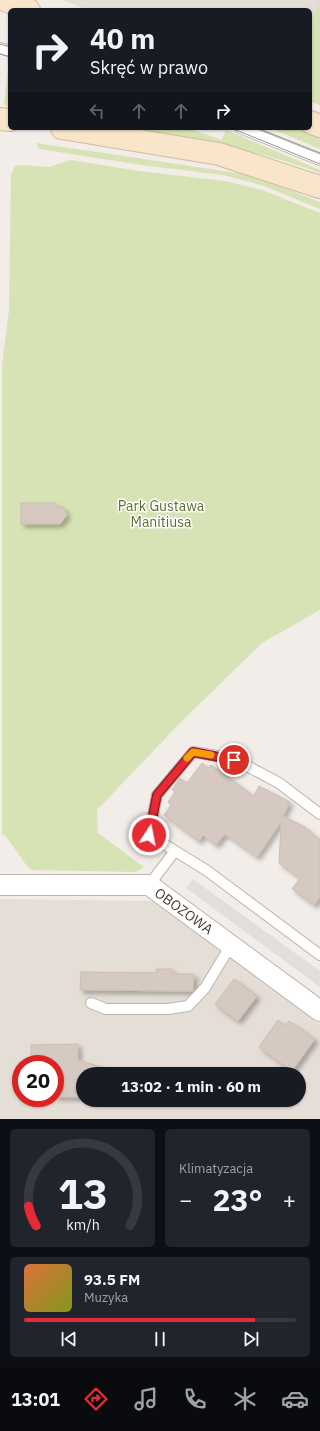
<!DOCTYPE html>
<html lang="pl">
<meta charset="utf-8">
<style>
body{margin:0;font-family:"IBM Plex Sans",sans-serif;background:#20242c;color:#f1f3f6;height:100vh;display:flex;flex-direction:column;font-size:15px;white-space:nowrap}
*{box-sizing:border-box;margin:0}
p{font-size:13px;color:#9ea1a6}
.icon{flex:none;width:22px;height:22px;fill:none;stroke:currentColor;stroke-width:2;stroke-linecap:round;stroke-linejoin:round}
.map{position:relative;height:1119px;overflow:hidden}
.side{display:flex;flex-direction:column;gap:10px;padding:10px;background:#0d0f14;flex:1}
.side>*{flex:none}
.top-card{position:absolute;left:8px;top:8px;width:304px;height:122px;border-radius:6px;box-shadow:0 1px 3px #0004;background:#171b24;color:#f1f3f6;overflow:hidden}
.speed{position:absolute;left:12px;top:1055px;display:flex;gap:8px;font-size:20px;font-weight:700;text-align:center}
.speed>*{display:grid;place-content:center;width:52px;height:52px;border-radius:50%;background:#171b24;box-shadow:0 1px 3px #0004;line-height:1}
.speed .limit{border:6px solid #d22;background:#fff;color:#111}
.pin{position:absolute;display:grid;place-items:center;width:34px;height:34px;color:#fff;margin:-17px;border:2px solid #fff;border-radius:50%;box-shadow:0 1px 4px #0007}
.me{position:absolute;width:44px;margin:-22px;rotate:11deg;stroke-linejoin:round;filter:drop-shadow(0 0 3px #0008)}
.turn{display:flex;align-items:center;gap:14px;height:84px;padding:0 16px;font-size:18px}
.turn .icon{width:52px;height:52px;stroke-width:2.5}
.turn b{display:block;font-size:28px;line-height:34px}
.lanes{display:flex;align-items:center;height:38px;padding:0 16px;background:#0003;justify-content:center;gap:20px;direction:ltr}
.lanes .off{opacity:.35}
.big{font-size:30px;font-weight:700;line-height:1.1}
.side .widget{flex:1;display:flex;flex-direction:column;justify-content:center;gap:6px;min-width:0;padding:0 14px;border-radius:6px;background:#20242c}
.side .dial{align-items:center;gap:0}
.dial svg{height:104px;overflow:visible;fill:none;stroke:#363941;stroke-width:7;stroke-linecap:round;text-anchor:middle}
.dial text{fill:#f1f3f6;stroke:none}
.song{display:flex;align-items:center;gap:12px}
.cover{width:48px;height:48px;border-radius:6px;background:linear-gradient(135deg,hsl(20 70% 55%),hsl(70 70% 35%))}
.played{height:4px;border-radius:2px;background:linear-gradient(90deg,#e62b34 85%,#363941 85%)}
.keys{display:flex;justify-content:space-around;direction:ltr}
.heat{display:flex;justify-content:space-between;align-items:center;font-size:22px;direction:ltr}
.side .tiles{flex:1;display:grid;gap:10px;grid-template-columns:1fr 1fr}
.widget:last-child{grid-column:span 2}
.trip{position:absolute;left:76px;top:1067px;width:230px;height:40px;border-radius:20px;background:#171b24;box-shadow:0 1px 3px #0004;font-weight:700;line-height:40px;text-align:center}
.tabs{display:flex;height:64px;justify-content:space-around;align-items:center;background:#090b0e;color:#9ea1a6}
.tabs .icon{width:28px;height:28px}
.tabs .selected{color:#e62b34}
.tabs b{font-size:18px;color:#f1f3f6}
.map>svg:first-child{display:block}
.residential{fill:#e5ded6;fill-rule:evenodd}
.green{fill:#d7e3b4}
.parking{fill:#e1dedc}
.building{fill:#d6c9c1;stroke:#cdbdb2;filter:url(#shadow)}
.lines{fill:none;stroke-linecap:round;stroke-linejoin:round}
.service-casing{stroke:#bdb3ab;stroke-width:12}
.minor-casing{stroke:#bdb3ab;stroke-width:22}
.secondary-casing{stroke:#d1b99d;stroke-width:24}
.service{stroke:#fff;stroke-width:10}
.minor{stroke:#fff;stroke-width:20}
.secondary{stroke:#f9e5ca;stroke-width:22}
.tram{stroke:#969696;stroke-width:1}
.route-casing{stroke:#961c22;stroke-width:10}
.route{stroke:#e62b34;stroke-width:7}
.slow{stroke:#f59e0b;stroke-width:7}
.labels{text-anchor:middle;dominant-baseline:central;stroke-width:3;stroke-linejoin:round;paint-order:stroke}
.park-label{font-size:14px;fill:#557130;stroke:#fff}
.street-label{font-size:14px;fill:#453d37;stroke:#fff}
</style>
<div class="map">
<svg width="320" height="1119" viewBox="0 0 320 1119">
<defs>
<filter id="shadow"><feDropShadow dx="3.5" dy="3.5" stdDeviation="2" flood-color="#0004"/></filter>
</defs>
<rect width="100%" height="100%" fill="#f2ede8"/>
<!-- residential -->
<path class="residential" d="M63,0H320V105L310,101V10H87Z
M0,899L157,901L320,1024V1119H0ZM21,1064H55V1098H21ZM83,1074H299V1100H83Z"/>
<!-- green -->
<path class="green" d="M320,2V105L310,101V27Z
M9,63H10V107L4,104Z
M115,128H188L222,140L226,130L320,170V173C254,148 185,138 115,128Z
M270,128H298L320,137V149Z
M36,143L251,175L320,202V209L264,186L223,175L141,165L39,149Z
M71,160L139,171L225,181L262,190L320,213V610L262,643L178,725L97,810L98,833L144,867L136,872L32,870L27,866L5,835H2V365L9,310L11,175L15,166L20,165L49,167Z"/>
<!-- parking -->
<path class="parking" d="M193,879L320,971V987L186,888Z"/>
<!-- building -->
<path class="building" d="M21,503H55L56,507H63L67,515L60,524H21Z
M202,763L209,768L211,765L254,796L259,786L290,802L283,816L305,827L320,840V897L314,905L292,889L300,878L279,863L281,822L257,857L225,834L216,845L203,835L199,841L164,815L171,805L168,802L175,792L172,790L180,778L187,783Z
M156,969H172V974H194L193,991L80,990L81,972L156,973Z
M234,979L257,996L238,1021L215,1004Z
M278,1020L286,1026L289,1021L315,1039L292,1071L259,1047Z
M78,1044V1060L112,1070V1074H83V1080H78V1097H55V1064H31V1045Z"/>
<g class="lines">
<defs>
<path id="service" d="M0,48L10,51
M240,128L320,160
M320,814L279,783L234,759L193,752L157,795L149,835L206,870L320,955
M149,885L175,851
M91,1003L106,1009H168L188,1006L205,988L231,945"/>
<path id="minor" d="M0,885H149L320,1011"/>
<path id="secondary" d="M5,0L29,10
M0,119L10,120
M310,122L320,126
M62,128L219,154L320,187"/>
</defs>
<!-- service casing -->
<use href="#service" class="service-casing"/>
<!-- minor casing -->
<use href="#minor" class="minor-casing"/>
<!-- secondary casing -->
<use href="#secondary" class="secondary-casing"/>
<!-- service -->
<use href="#service" class="service"/>
<!-- minor -->
<use href="#minor" class="minor"/>
<!-- secondary -->
<use href="#secondary" class="secondary"/>
<!-- tram -->
<path class="tram" d="M0,44L10,47
M0,54L10,57
M231,128L320,164
M257,128L320,153"/>
</g>
<g class="lines">
<defs>
<path id="route" d="M149,835L157,795L193,752L234,760"/>
</defs>
<!-- route casing -->
<use href="#route" class="route-casing"/>
<!-- route -->
<use href="#route" class="route"/>
<!-- slow -->
<path class="slow" d="M187,758L193,752L211,755"/>
</g>
<g class="labels">
<!-- park labels -->
<g class="park-label">
<text x="161" y="506">Park Gustawa<tspan x="161" dy="16">Manitiusa</tspan></text>
</g>
<!-- street labels -->
<g class="street-label">
<text transform="translate(184 911) rotate(36)">OBOZOWA</text>
</g>
</g>
</svg>
<div class="speed"><div class="limit">20</div></div>
<div class="pin" style="left:234px;top:760px;background:#d93025"><svg class="icon" aria-label="arrive" viewBox="0 0 24 24"><path d="M6 21V4h12l-3 4 3 4H6"/></svg></div>
<svg class="me" style="left:149px;top:835px" viewBox="-20 -20 40 40"><circle r="17" fill="#e62b34" stroke="#fff" stroke-width="3"/><path d="M0-11L8 9 0 5-8 9z" fill="#fff"/></svg>
<div class="trip">13:02 · 1 min · 60 m</div>
<div class="top-card">
<div class="turn"><svg class="icon" aria-label="right" viewBox="0 0 24 24"><path d="M7 20v-9h11M14 6l5 5-5 5"/></svg><div><b>40 m</b>Skręć w prawo</div></div>
<div class="lanes"><svg class="icon off" aria-label="left" viewBox="0 0 24 24"><path d="M17 20v-9H6M10 6l-5 5 5 5"/></svg><svg class="icon off" aria-label="ahead" viewBox="0 0 24 24"><path d="M12 20V5M6 11l6-6 6 6"/></svg><svg class="icon off" aria-label="ahead" viewBox="0 0 24 24"><path d="M12 20V5M6 11l6-6 6 6"/></svg><svg class="icon" aria-label="right" viewBox="0 0 24 24"><path d="M7 20v-9h11M14 6l5 5-5 5"/></svg></div>
</div>
</div>
<section class="side">
<div class="tiles">
<div class="widget dial"><svg viewBox="0 0 100 80">
<path d="M14 69A42 42 0 1 1 86 69"/>
<path d="M14 69A42 42 0 0 1 8 54" stroke="#e62b34"/>
<text x="50" y="56" font-size="32" font-weight="700">13</text>
<text x="50" y="72" font-size="11">km/h</text>
</svg></div>
<div class="widget"><p>Klimatyzacja</p>
<div class="heat"><a>−</a><b class="big">23°</b><a>+</a></div>
</div>
<div class="widget">
<div class="song"><i class="cover"></i><div><b>93.5 FM</b><p>Muzyka</p></div></div>
<div class="played"></div>
<div class="keys"><svg class="icon" aria-label="previous" viewBox="0 0 24 24"><path d="M18 5L8 12l10 7zM5 5v14"/></svg><svg class="icon" aria-label="pause" viewBox="0 0 24 24"><path d="M8 5v14M16 5v14"/></svg><svg class="icon" aria-label="next" viewBox="0 0 24 24"><path d="M6 5l10 7-10 7zM19 5v14"/></svg></div>
</div>
</div>
</section>
<nav class="tabs">
<b>13:01</b>
<svg class="icon selected" aria-label="directions" viewBox="0 0 24 24"><path d="M12 3l9 9-9 9-9-9zM9 14v-3h6M13 9l2 2-2 2"/></svg>
<svg class="icon" aria-label="music" viewBox="0 0 24 24"><path d="M9 18V5l10-2v13"/><circle cx="6" cy="18" r="3"/><circle cx="16" cy="16" r="3"/></svg>
<svg class="icon" aria-label="phone" viewBox="0 0 24 24"><path d="M5 4h4l2 5-3 2q2 4 5 5l2-3 5 2v4C11 20 4 13 5 4z"/></svg>
<svg class="icon" aria-label="climate" viewBox="0 0 24 24"><path d="M12 3v18M4 7l16 10M4 17L20 7"/></svg>
<svg class="icon" aria-label="car" viewBox="0 0 24 24"><path d="M5 17H2v-5l4-1 3-4h7l3 4 3 1v5h-3M9 17h6M6 11h13"/><circle cx="7" cy="17" r="2"/><circle cx="17" cy="17" r="2"/></svg>
</nav>
